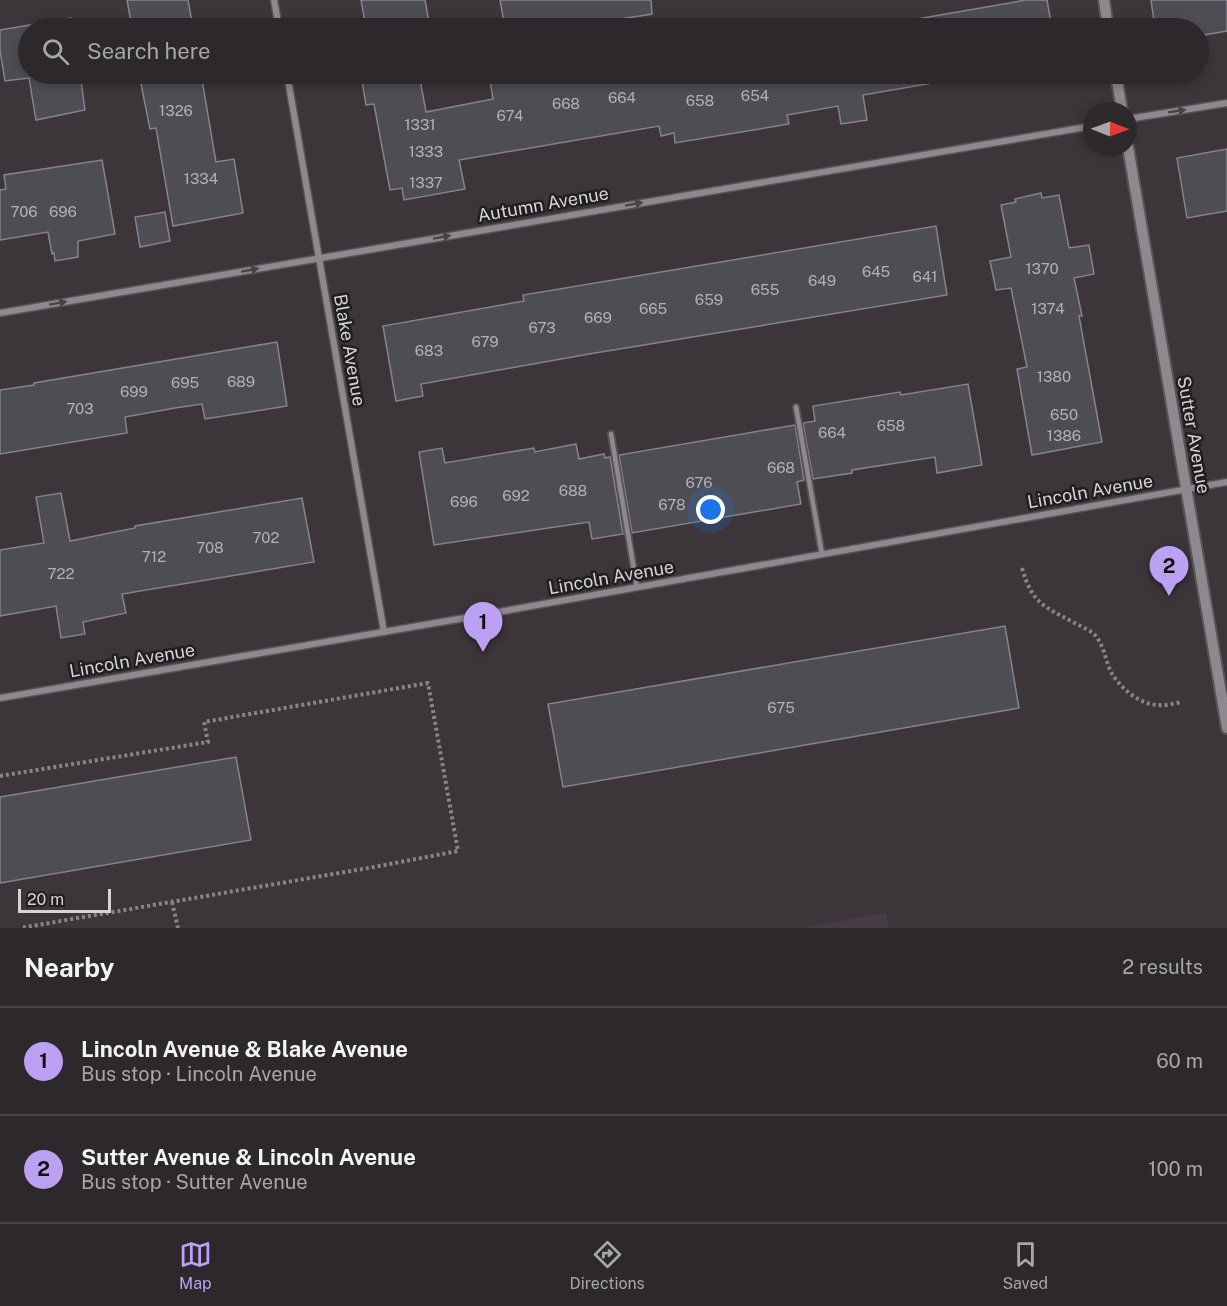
<!DOCTYPE html>
<meta charset="utf-8">
<style>
:root{--surface:#2d282c;--page:#393438;--text:#f1f3f6;--muted:#a7a6a9;--line:#484448;--accent:#bca0f2}
body{margin:0;font-family:"Public Sans",sans-serif;background:var(--page);color:var(--text)}
.compass{position:absolute;left:1083px;top:102px;width:54px;height:54px;border-radius:50%;background:var(--surface);box-shadow:0 3px 9px #0003;rotate:91deg}
.scale{position:absolute;left:18px;bottom:15px;width:93px;box-sizing:border-box;padding-left:6px;border:3px solid #d6d2d6;border-top:0;font-size:16px;line-height:21px;white-space:nowrap;color:#d6d2d6;-webkit-text-stroke:4px #211e21;paint-order:stroke}
.you{position:absolute;left:711px;top:510px;width:21px;height:21px;margin:-15px;border:4px solid #fff;border-radius:50%;background:#1a73e8;box-shadow:0 0 0 9px #1a73e833}
.badge{display:grid;place-items:center;width:39px;height:39px;border-radius:50%;background:var(--accent);color:#111;font-size:20px;font-weight:700}
.pin{position:absolute;translate:-50% -50px;filter:drop-shadow(0 2px 3px #0008)}
.pin::after{content:'';position:absolute;top:32px;width:21px;height:18px;background:inherit;clip-path:polygon(0 0,100% 0,50% 100%)}
.list{margin:0;padding:0;list-style:none}
h2{display:flex;justify-content:space-between;align-items:center;height:78px;margin:0;padding:0 24px;font-size:26px}
h2 small{font-size:20px;font-weight:400;color:var(--muted)}
.list li{display:grid;grid-template-columns:39px 1fr auto;gap:18px;align-items:center;box-sizing:border-box;height:108px;padding:0 24px;border-top:2px solid var(--line)}
.list b{display:block;font-size:22px;white-space:nowrap}
.list p{margin:0;font-size:20px;white-space:nowrap;color:var(--muted)}
.list em{font-size:20px;font-style:normal;color:var(--muted)}
.icon{flex:none;width:33px;height:33px;fill:none;stroke:currentColor;stroke-width:2;stroke-linecap:round;stroke-linejoin:round}
.map{position:relative;flex:none;width:1227px;height:928px;overflow:hidden}
.search{position:absolute;background:var(--surface);box-shadow:0 3px 9px #0003;left:18px;right:18px;top:18px;height:66px;display:flex;align-items:center;gap:15px;box-sizing:border-box;padding:0 21px;border-radius:33px;color:var(--muted);font-size:22px}
.sheet{height:294px;background:var(--surface)}
nav{display:flex;justify-content:space-around;align-items:center;box-sizing:border-box;height:84px;border-top:2px solid var(--line);background:var(--surface);font-size:16px;color:var(--muted)}
nav a{display:grid;justify-items:center;gap:3px}
nav .on{color:var(--accent)}
.map>svg:first-child{display:block}
.built{fill:#483d47}
.building{fill:#4f4d54;stroke:#85838c;stroke-width:1.5}
.lines{fill:none;stroke-linecap:round;stroke-linejoin:round}
.service-casing{stroke:#595358;stroke-width:8}
.minor-casing{stroke:#595358;stroke-width:9}
.tertiary-casing{stroke:#595358;stroke-width:14}
.path{stroke:#898488;stroke-width:4;stroke-dasharray:3 3;stroke-linecap:butt}
.service{stroke:#8f888e;stroke-width:4.5}
.minor{stroke:#8f888e;stroke-width:6}
.tertiary{stroke:#8f888e;stroke-width:10}
.oneway{fill:#484347}
.labels{text-anchor:middle;dominant-baseline:central;stroke-width:5;stroke-linejoin:round;paint-order:stroke}
.number-label{font-size:15px;fill:#b4b1b6}
.street-label{font-size:18px;fill:#d6d2d6;stroke:#211e21}
</style>
<div class="map">
<svg width="1227" height="928" viewBox="0 0 1227 928">
<rect width="100%" height="100%" fill="#3c363b"/>
<!-- built -->
<polygon class="built" points="886,913 889,928 801,928"/>
<!-- building -->
<g class="building">
<polygon points="127,0 188,0 193,28 132,28"/>
<polygon points="361,0 425,0 430,28 366,28"/>
<polygon points="500,0 651,0 652,14 563,28 505,28"/>
<polygon points="1026,0 1047,0 1052,28 865,28"/>
<polygon points="1151,0 1227,0 1227,31 1198,36 1198,28 1155,28"/>
<polygon points="71,18 72,28 28,28 28,74 80,74 85,110 36,120 29,78 5,81 0,51 0,30"/>
<polygon points="139,74 201,74 216,162 234,159 243,213 173,226 156,128 150,129"/>
<polygon points="376,74 419,74 426,112 493,99 490,81 535,74 985,74 863,95 867,120 841,124 838,106 787,115 789,124 675,143 674,133 661,136 659,126 459,160 465,189 404,200 402,188 390,190 374,104 366,105 361,76"/>
<polygon points="1227,149 1227,211 1187,218 1177,158"/>
<polygon points="102,160 115,234 78,241 78,257 55,261 54,253 52,254 48,232 0,240 0,190 6,189 4,175"/>
<polygon points="1041,193 1042,198 1059,195 1069,248 1089,245 1094,274 1074,278 1082,316 1079,316 1102,442 1032,455 1017,369 1027,367 1011,288 996,290 990,261 1011,257 1001,205 1016,202 1015,199"/>
<polygon points="165,212 170,241 140,247 135,217"/>
<polygon points="936,226 947,295 589,354 421,384 423,396 396,401 383,326 524,301 523,295"/>
<polygon points="277,342 287,406 205,419 202,404 175,408 125,417 127,433 0,454 0,390 34,385 34,383"/>
<polygon points="968,384 982,465 937,473 935,457 852,470 852,473 813,479 803,423 815,421 813,406 900,392 901,395"/>
<polygon points="795,425 804,480 797,482 801,504 632,533 619,455"/>
<polygon points="576,444 579,459 604,454 605,458 610,457 623,534 592,539 589,522 434,545 419,452 442,448 445,463 534,448 535,452"/>
<polygon points="61,493 70,541 135,528 135,526 302,498 314,562 122,594 126,613 83,622 85,634 61,638 56,606 0,616 0,550 44,543 36,497"/>
<polygon points="1005,626 1019,708 563,787 548,704"/>
<polygon points="236,757 251,840 0,883 0,797"/>
</g>
<g class="lines">
<!-- service casing -->
<g class="service-casing">
<g id="service">
<polyline points="796,407 822,554"/>
<polyline points="611,434 637,587"/>
</g>
</g>
<!-- minor casing -->
<g class="minor-casing">
<g id="minor">
<polyline points="274,0 279,28"/>
<polyline points="287,74 384,632"/>
<polyline points="1128,119 1227,103"/>
<polyline points="0,313 1092,126"/>
<polyline points="0,698 476,616 1227,482"/>
</g>
</g>
<!-- tertiary casing -->
<g class="tertiary-casing">
<g id="tertiary">
<polyline points="1104,0 1108,28"/>
<polyline points="1116,74 1122,111"/>
<polyline points="1128,147 1227,728"/>
</g>
</g>
<!-- path -->
<g class="path">
<path d="M1022,568C1032,603 1043,606 1073,622C1080,626 1088,629 1094,634C1104,644 1105,660 1111,672C1120,688 1140,705 1159,705C1166,706 1175,703 1182,702"/>
<polyline points="0,776 208,742 204,722 428,683 458,851 374,867 20,928"/>
<polyline points="172,902 178,928"/>
</g>
<!-- service -->
<use href="#service" class="service"/>
<!-- minor -->
<use href="#minor" class="minor"/>
<!-- tertiary -->
<use href="#tertiary" class="tertiary"/>
</g>
<!-- one-way arrows -->
<defs><path id="oneway-solid" d="M-6-.8H1V-3.2L6.5 0L1 3.2V.8H-6Z" transform="scale(1.5)"/></defs>
<g class="oneway">
<use href="#oneway-solid" transform="translate(1177 111) rotate(-9)"/>
<use href="#oneway-solid" transform="translate(634 204) rotate(-10)"/>
<use href="#oneway-solid" transform="translate(442 237) rotate(-10)"/>
<use href="#oneway-solid" transform="translate(250 270) rotate(-10)"/>
<use href="#oneway-solid" transform="translate(58 303) rotate(-10)"/>
</g>
<g class="labels">
<!-- number labels -->
<g class="number-label">
<text x="755" y="95">654</text>
<text x="622" y="97">664</text>
<text x="700" y="100">658</text>
<text x="566" y="103">668</text>
<text x="176" y="110">1326</text>
<text x="510" y="115">674</text>
<text x="420" y="124">1331</text>
<text x="426" y="151">1333</text>
<text x="201" y="178">1334</text>
<text x="426" y="182">1337</text>
<text x="24" y="211">706</text>
<text x="63" y="211">696</text>
<text x="1042" y="268">1370</text>
<text x="876" y="271">645</text>
<text x="925" y="276">641</text>
<text x="822" y="280">649</text>
<text x="765" y="289">655</text>
<text x="709" y="299">659</text>
<text x="653" y="308">665</text>
<text x="1048" y="308">1374</text>
<text x="598" y="317">669</text>
<text x="542" y="327">673</text>
<text x="485" y="341">679</text>
<text x="429" y="350">683</text>
<text x="1054" y="376">1380</text>
<text x="241" y="381">689</text>
<text x="185" y="382">695</text>
<text x="134" y="391">699</text>
<text x="80" y="408">703</text>
<text x="1064" y="414">650</text>
<text x="891" y="425">658</text>
<text x="832" y="432">664</text>
<text x="1064" y="435">1386</text>
<text x="781" y="467">668</text>
<text x="699" y="482">676</text>
<text x="573" y="490">688</text>
<text x="516" y="495">692</text>
<text x="464" y="501">696</text>
<text x="672" y="504">678</text>
<text x="266" y="537">702</text>
<text x="210" y="547">708</text>
<text x="154" y="556">712</text>
<text x="61" y="573">722</text>
<text x="781" y="707">675</text>
</g>
<!-- street labels -->
<g class="street-label">
<text transform="translate(543 204) rotate(-10)">Autumn Avenue</text>
<text transform="translate(350 350) rotate(80)">Blake Avenue</text>
<text transform="translate(1194 435) rotate(80)">Sutter Avenue</text>
<text transform="translate(1090 491) rotate(-10)">Lincoln Avenue</text>
<text transform="translate(611 577) rotate(-10)">Lincoln Avenue</text>
<text transform="translate(132 660) rotate(-10)">Lincoln Avenue</text>
</g>
</g>
</svg>
<svg class="compass" viewBox="-18 -18 36 36"><path d="M0-13l5 13h-10z" fill="#e53935"/><path d="M0 13l5-13h-10z" fill="#a7a6a9"/></svg>
<div class="scale">20 m</div>
<div class="you"></div>
<div class="pin badge" style="left:483px;top:652px">1</div>
<div class="pin badge" style="left:1169px;top:596px">2</div>
<div class="search"><svg class="icon" aria-label="search" viewBox="0 0 24 24"><circle cx="10" cy="10" r="6"/><path d="M15 15l6 6"/></svg>Search here</div>
</div>
<section class="sheet">
<h2>Nearby<small>2 results</small></h2>
<ul class="list">
<li><span class="badge">1</span><div><b>Lincoln Avenue &amp; Blake Avenue</b><p>Bus stop · Lincoln Avenue</p></div><em>60 m</em></li>
<li><span class="badge">2</span><div><b>Sutter Avenue &amp; Lincoln Avenue</b><p>Bus stop · Sutter Avenue</p></div><em>100 m</em></li>
</ul>
</section>
<nav>
<a class="on"><svg class="icon" aria-label="map" viewBox="0 0 24 24"><path d="M3 6l6-2 6 2 6-2v14l-6 2-6-2-6 2zM9 4v14M15 6v14"/></svg>Map</a>
<a><svg class="icon" aria-label="directions" viewBox="0 0 24 24"><path d="M12 3l9 9-9 9-9-9zM9 14v-3h6M13 9l2 2-2 2"/></svg>Directions</a>
<a><svg class="icon" aria-label="saved" viewBox="0 0 24 24"><path d="M7 4h10v16l-5-4-5 4z"/></svg>Saved</a>
</nav>
